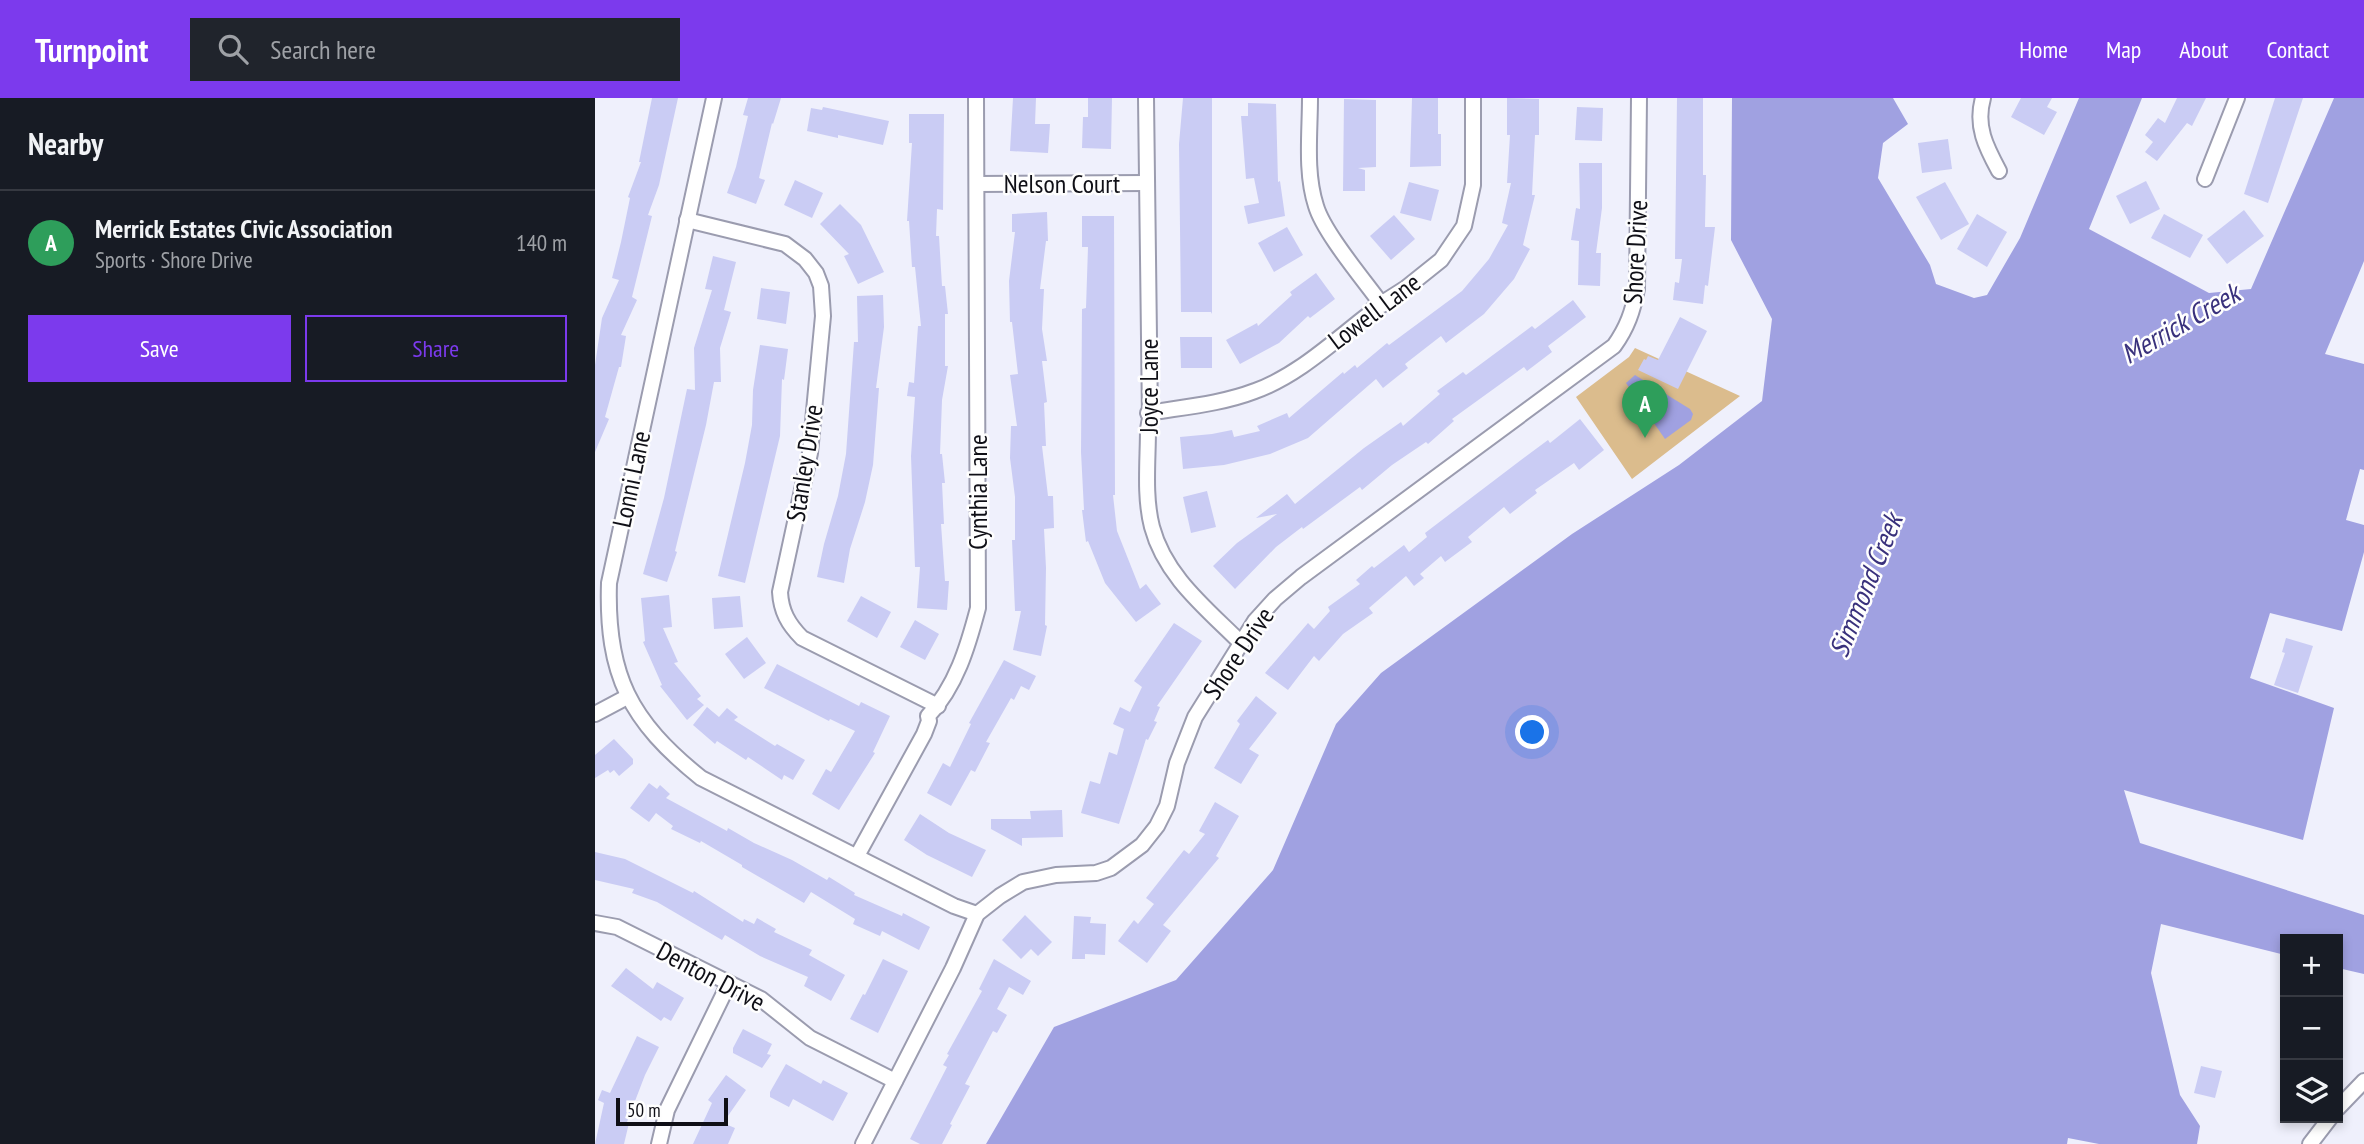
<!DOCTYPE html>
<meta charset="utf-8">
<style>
:root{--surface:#171b24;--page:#20242c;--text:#f1f3f6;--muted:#9ea1a6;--line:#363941;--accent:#7c3aed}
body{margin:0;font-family:"PT Sans Narrow",sans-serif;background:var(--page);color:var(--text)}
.controls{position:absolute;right:21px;bottom:21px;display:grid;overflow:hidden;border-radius:0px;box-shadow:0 4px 10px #0003}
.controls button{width:63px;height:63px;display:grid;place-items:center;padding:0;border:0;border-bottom:2px solid var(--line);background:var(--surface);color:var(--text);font:35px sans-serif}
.scale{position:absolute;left:21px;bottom:18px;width:112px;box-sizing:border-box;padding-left:7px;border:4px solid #0f0f16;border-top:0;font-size:19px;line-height:24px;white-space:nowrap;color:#0f0f16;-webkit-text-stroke:5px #fefefe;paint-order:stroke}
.you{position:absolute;left:938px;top:635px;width:24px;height:24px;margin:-18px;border:5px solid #fff;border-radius:50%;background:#1a73e8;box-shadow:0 0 0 10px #1a73e833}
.badge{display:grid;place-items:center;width:46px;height:46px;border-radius:50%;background:var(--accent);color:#fff;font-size:23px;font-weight:700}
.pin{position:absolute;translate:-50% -58px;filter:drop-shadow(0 2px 4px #0008)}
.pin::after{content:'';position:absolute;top:37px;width:24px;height:21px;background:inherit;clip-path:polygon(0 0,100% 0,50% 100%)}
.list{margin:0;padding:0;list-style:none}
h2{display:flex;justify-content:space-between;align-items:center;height:91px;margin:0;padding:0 28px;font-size:30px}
h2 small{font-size:23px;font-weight:400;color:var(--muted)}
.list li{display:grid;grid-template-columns:46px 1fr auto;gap:21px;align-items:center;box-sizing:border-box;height:105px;padding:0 28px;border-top:2px solid var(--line)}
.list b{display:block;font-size:26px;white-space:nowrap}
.list p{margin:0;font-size:23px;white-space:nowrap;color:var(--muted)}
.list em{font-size:23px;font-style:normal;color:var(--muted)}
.actions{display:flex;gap:14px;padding:21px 28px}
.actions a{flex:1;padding:16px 0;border:2px solid var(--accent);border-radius:0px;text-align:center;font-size:24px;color:var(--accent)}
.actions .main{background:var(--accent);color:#fff}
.icon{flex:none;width:38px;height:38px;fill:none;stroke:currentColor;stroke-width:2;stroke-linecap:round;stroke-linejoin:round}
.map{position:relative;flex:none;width:1769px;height:1046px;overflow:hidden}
header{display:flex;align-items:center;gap:42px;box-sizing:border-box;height:98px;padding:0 35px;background:var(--accent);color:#fff}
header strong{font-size:33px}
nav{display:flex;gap:38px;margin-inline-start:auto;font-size:24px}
.search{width:490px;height:63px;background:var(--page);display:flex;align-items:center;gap:18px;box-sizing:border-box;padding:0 24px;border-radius:0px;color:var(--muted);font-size:26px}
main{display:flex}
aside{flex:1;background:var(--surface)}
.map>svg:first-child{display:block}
.green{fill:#dbbc8d}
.water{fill:#a0a1e1}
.building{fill:#caccf4}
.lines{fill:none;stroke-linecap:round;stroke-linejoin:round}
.street-casing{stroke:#9b9caf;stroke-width:18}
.street{stroke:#fff;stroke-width:14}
.labels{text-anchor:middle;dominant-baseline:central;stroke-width:5;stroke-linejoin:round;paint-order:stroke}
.street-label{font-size:26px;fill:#0f0f16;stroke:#fefefe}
.water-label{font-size:28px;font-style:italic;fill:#39317c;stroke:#fefefe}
</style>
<header>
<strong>Turnpoint</strong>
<div class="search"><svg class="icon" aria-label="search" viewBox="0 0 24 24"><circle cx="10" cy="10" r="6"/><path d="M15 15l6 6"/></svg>Search here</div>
<nav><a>Home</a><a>Map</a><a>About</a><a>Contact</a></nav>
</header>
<main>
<aside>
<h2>Nearby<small></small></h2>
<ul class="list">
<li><span class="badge" style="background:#2e9e5b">A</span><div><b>Merrick Estates Civic Association</b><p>Sports · Shore Drive</p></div><em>140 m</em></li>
</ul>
<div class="actions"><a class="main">Save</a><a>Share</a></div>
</aside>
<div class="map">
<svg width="1769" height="1046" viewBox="0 0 1769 1046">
<rect width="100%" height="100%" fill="#eff0fc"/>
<!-- green -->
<polygon class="green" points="1040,250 1145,298 1037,381 981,299 1034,259"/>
<!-- water -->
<g class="water">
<polygon points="1137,0 1298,0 1313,26 1288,45 1283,80 1335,167 1341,186 1379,200 1392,197 1425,140 1484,0 1547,0 1494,131 1614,195 1656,191 1739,0 1769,0 1769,163 1730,256 1769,266 1769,372 1765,371 1751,422 1769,427 1769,454 1747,533 1675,515 1655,580 1739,610 1708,742 1529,692 1545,745 1769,817 1769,876 1743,870 1743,841 1690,841 1690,857 1566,826 1556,875 1585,997 1605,1028 1602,1046 1504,1046 1473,1040 1472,1046 391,1046 459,929 581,882 678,772 741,626 786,575 977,436 1084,367 1167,303 1177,221 1136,142"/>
<polygon points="1040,277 1095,311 1098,316 1096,322 1070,341 1031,285"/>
</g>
<!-- building -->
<g class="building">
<polygon points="57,0 83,0 64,87 53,117 57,118 37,199 42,202 26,237 31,238 26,269 24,269 10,319 14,321 0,354 0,267 7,220 24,182 17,180 26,144 35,100 33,99 46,64 44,64"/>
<polygon points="153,0 186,0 178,26 177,25 164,80 170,82 161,106 132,95 141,69 153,18 148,17"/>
<polygon points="418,0 441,0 440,26 455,26 453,55 415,53"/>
<polygon points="493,0 517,0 516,51 487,50 488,19 493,19"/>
<polygon points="588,0 617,0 617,216 616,214 586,214 584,46"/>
<polygon points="817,0 843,0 843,36 846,36 846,68 815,69"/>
<polygon points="912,0 944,1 944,37 940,37 937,97 940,97 928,147 935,151 919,181 889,216 851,245 846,238 810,266 813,270 788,290 781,281 713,340 675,356 629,367 588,371 585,339 617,336 637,332 639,339 665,333 662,328 692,315 694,320 748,274 749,276 760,267 762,270 792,245 794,247 867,193 894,161 913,127 907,125 916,85 912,85 915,37 912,37"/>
<polygon points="1082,0 1108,0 1108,77 1111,77 1110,129 1120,129 1113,188 1110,187 1108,206 1078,202 1080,184 1084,185 1087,161 1080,161"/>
<polygon points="1426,0 1457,0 1452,9 1462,14 1449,37 1416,19"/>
<polygon points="1582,0 1611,0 1597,28 1592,25 1562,63 1550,54 1558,44 1550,37 1563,20 1570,25"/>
<polygon points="1680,0 1708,0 1673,105 1649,96"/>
<polygon points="749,1 781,2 781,69 763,70 770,72 770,93 748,93"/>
<polygon points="653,5 681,6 683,84 685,83 690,118 653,126 649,108 664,105 659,80 651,81 646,18 653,18"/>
<polygon points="228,9 294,23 288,47 243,37 243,40 212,33 216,10 227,12"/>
<polygon points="982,9 1008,10 1007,43 980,42"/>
<polygon points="314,16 349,16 348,112 342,111 341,138 344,138 347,188 350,188 353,216 350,216 350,268 353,268 347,302 345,356 347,356 350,385 347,385 349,426 346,426 350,483 354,483 352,512 322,510 325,469 320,469 316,358 320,299 312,298 314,284 319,285 323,228 326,228 320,169 317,169 314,123 312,123 317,45 314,45"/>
<polygon points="1353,41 1357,71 1327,75 1323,45"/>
<polygon points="984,65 1007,65 1007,110 1001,155 1006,155 1005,188 983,187 984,143 976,142 981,110 985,111"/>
<polygon points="200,82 228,95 217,120 189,107"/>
<polygon points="1551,83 1565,111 1535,126 1521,98"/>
<polygon points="814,84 844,92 836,123 805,115"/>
<polygon points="1350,84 1374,126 1346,142 1321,99"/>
<polygon points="245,106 266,127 289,174 263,186 249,158 254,156 225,126"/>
<polygon points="1649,112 1669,138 1632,166 1612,141"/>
<polygon points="452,114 453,143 451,143 445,191 449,191 447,231 452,263 447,263 452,304 449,305 451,348 447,348 453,398 458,398 459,430 449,431 451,470 450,527 452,528 446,558 418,552 426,513 420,513 417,442 420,442 420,399 415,360 416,328 422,328 415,277 423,276 417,224 415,224 414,183 420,134 417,134 417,116"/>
<polygon points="1382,116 1412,134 1392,169 1362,151"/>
<polygon points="1569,116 1608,137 1595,160 1556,140"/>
<polygon points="799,117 820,141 796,162 775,138"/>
<polygon points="487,118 519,118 520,397 518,397 522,433 545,491 551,486 566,506 541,524 510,485 493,443 491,444 487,412 489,412 486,354 487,211 491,210 493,149 487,149"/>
<polygon points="692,129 708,157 679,174 663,145"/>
<polygon points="118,158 141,164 129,212 136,214 125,250 126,284 119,284 111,327 80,453 82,454 72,484 48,476 69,400 92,291 100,292 99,250 117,192 110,191"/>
<polygon points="721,175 740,201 715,220 713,218 684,245 645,266 631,242 662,225 663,228 697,197 695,194"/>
<polygon points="166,190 195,194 191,226 162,221"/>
<polygon points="288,197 289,229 281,290 284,290 278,367 270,404 255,451 249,485 222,479 229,446 243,398 251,356 259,244 263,244 262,198"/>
<polygon points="978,202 991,219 953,248 957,254 932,273 929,269 857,321 859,323 833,346 831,344 797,367 767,392 765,389 708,431 707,429 681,449 640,491 618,468 642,445 682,416 661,420 692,396 700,406 769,350 806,324 808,328 845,296 842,293 868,274 871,277 937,228 940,231"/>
<polygon points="1085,219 1112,233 1083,291 1043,272 1049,261 1051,262 1053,258 1063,262"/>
<polygon points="585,239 617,239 617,270 586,270"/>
<polygon points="165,247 193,251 189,282 187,281 185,338 150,485 123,478 150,365 157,327 158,292"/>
<polygon points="985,321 1009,352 984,372 979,365 940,392 942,395 915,416 909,409 873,439 877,444 850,464 846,458 825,476 829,480 819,488 811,478 774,510 778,515 748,536 724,563 719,558 693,592 670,575 713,525 719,531 735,513 733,509 765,486 761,482 777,468 779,470 809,447 814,454 832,439 830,435 926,362 953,342 955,345"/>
<polygon points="612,393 621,429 596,435 588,399"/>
<polygon points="74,497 77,529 68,530 83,564 79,565 106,598 102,601 109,607 92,622 65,588 67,587 48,544 50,543 46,500"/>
<polygon points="145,498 148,529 119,531 117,500"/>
<polygon points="266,498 296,514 282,540 252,523"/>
<polygon points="320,522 344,536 330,562 305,549"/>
<polygon points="579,525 607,543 562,608 565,609 559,623 562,624 553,642 551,641 524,726 486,715 495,683 505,686 514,654 522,657 529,631 518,626 525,609 535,614 547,589 539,583"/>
<polygon points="152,539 171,565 149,581 130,556"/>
<polygon points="1691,540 1718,548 1703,595 1679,587 1690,555 1687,554"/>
<polygon points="409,562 441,578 434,592 426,588 419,602 416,600 391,644 395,645 380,674 376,672 356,708 332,695 348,665 355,669 376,626 374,625"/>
<polygon points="182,566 264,608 266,604 295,618 278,654 280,655 244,712 217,696 231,671 236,674 260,633 235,621 234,623 169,590"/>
<polygon points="661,598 682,615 654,651 664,657 646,686 619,670 645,626 642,623"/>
<polygon points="112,609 124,619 132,610 143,619 139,622 180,648 182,646 210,662 198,682 189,677 187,682 153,659 151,662 122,643 120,646 98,627"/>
<polygon points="19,641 38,661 38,666 24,678 19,672 15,675 13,672 0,680 0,657"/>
<polygon points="54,685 62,691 65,687 75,696 71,700 132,733 133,730 159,745 197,762 232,782 234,779 260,795 259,797 307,818 308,815 335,829 324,852 287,833 285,838 258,826 260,821 216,794 209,805 147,769 147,767 106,743 105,745 76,731 78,728 61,715 54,724 35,710"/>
<polygon points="620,704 644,718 621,758 624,760 568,827 576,833 552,865 523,843 539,822 543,826 559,806 551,800 589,752 594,756 610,736 604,733"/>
<polygon points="467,712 468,739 427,740 427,748 396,731 396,721 436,721 435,713"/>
<polygon points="325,716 354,735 391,752 377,779 332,757 309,742"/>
<polygon points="0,754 30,761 98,795 99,793 148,824 149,821 159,826 162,820 181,831 179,834 217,852 214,857 250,877 236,903 209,888 213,879 165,858 130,837 127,842 62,804 37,795 39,791 0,782"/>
<polygon points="430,817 457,844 443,858 436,851 426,861 407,842"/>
<polygon points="479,818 496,819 495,825 511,826 510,857 490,856 490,861 477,861"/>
<polygon points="288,861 313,873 283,935 255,921 268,896 270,897"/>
<polygon points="399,861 436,883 428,897 414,889 402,911 412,917 402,935 398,933 370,986 375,988 355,1026 357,1027 347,1046 325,1046 315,1041 352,969 348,967 354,957 352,956 387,893 384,891"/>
<polygon points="31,870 58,891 62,884 89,900 76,923 69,919 66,923 16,888"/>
<polygon points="148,931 177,946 172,956 176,957 167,970 138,955 138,950"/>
<polygon points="42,938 64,949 50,977 32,1024 34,1025 29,1046 0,1046 9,1005 3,1002 7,992 15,995"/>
<polygon points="191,966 226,986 228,982 253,995 238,1023 198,1001 194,1009 175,999 175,994"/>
<polygon points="1606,968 1627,973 1620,1000 1599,995"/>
<polygon points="131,977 151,992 128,1025 140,1030 133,1046 98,1046 117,1005 113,1002"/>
</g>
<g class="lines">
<!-- street casing -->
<g class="street-casing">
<g id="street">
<path d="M119,0L14,485C11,577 35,623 106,680L359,808L382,816"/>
<path d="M551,0L555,320L553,331C553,363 549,398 557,429C570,478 611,510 645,544"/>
<path d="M715,0C715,35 710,74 721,108C729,135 769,182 787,207"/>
<path d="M1388,0C1380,28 1391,49 1404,73"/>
<polyline points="1610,81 1642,0"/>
<polyline points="382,86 552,85"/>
<path d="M92,122L190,146L210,161L221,175L226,188L228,218L215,355L185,494C186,513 193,526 207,540L343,608"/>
<path d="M553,315C589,309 626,306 660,293C702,278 738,244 773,217L778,211L811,190L846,162L869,128L878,87V0"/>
<polyline points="0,616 32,599"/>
<path d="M262,758L329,636L334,623L333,618C361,589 373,548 383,510L381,0"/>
<polyline points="0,825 22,829 166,901 215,940 300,983"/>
<polyline points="1743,1010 1769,983"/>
<polyline points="64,1046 72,1012 134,885"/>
<path d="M268,1046L358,870L382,816L405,798L428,784L461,777L501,775L516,770L547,747L562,728L572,708L582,665L600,619L660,523L680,501L706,479L1019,248C1032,230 1038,213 1042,191L1044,0"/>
<polyline points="1715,1046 1735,1020"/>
</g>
</g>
<!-- street -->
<use href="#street" class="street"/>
</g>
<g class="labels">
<!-- street labels -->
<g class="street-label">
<text x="467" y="85">Nelson Court</text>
<text transform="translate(1040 154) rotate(-87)">Shore Drive</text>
<text transform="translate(779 213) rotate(-37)">Lowell Lane</text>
<text transform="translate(553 288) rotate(-90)">Joyce Lane</text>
<text transform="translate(209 365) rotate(-81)">Stanley Drive</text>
<text transform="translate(36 381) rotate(-78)">Lonni Lane</text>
<text transform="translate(382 394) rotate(-90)">Cynthia Lane</text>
<text transform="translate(643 555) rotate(-56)">Shore Drive</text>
<text transform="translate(116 878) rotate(28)">Denton Drive</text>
</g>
<!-- water labels -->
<g class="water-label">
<text transform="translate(1585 225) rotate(-30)">Merrick Creek</text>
<text transform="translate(1270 487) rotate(-68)">Simmond Creek</text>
</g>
</g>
</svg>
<div class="controls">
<button>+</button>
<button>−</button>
<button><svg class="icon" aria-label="layers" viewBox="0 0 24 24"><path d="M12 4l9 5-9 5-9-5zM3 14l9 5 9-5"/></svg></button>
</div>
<div class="scale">50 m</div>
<div class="you"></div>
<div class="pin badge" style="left:1050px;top:340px;background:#2e9e5b">A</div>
</div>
</main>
